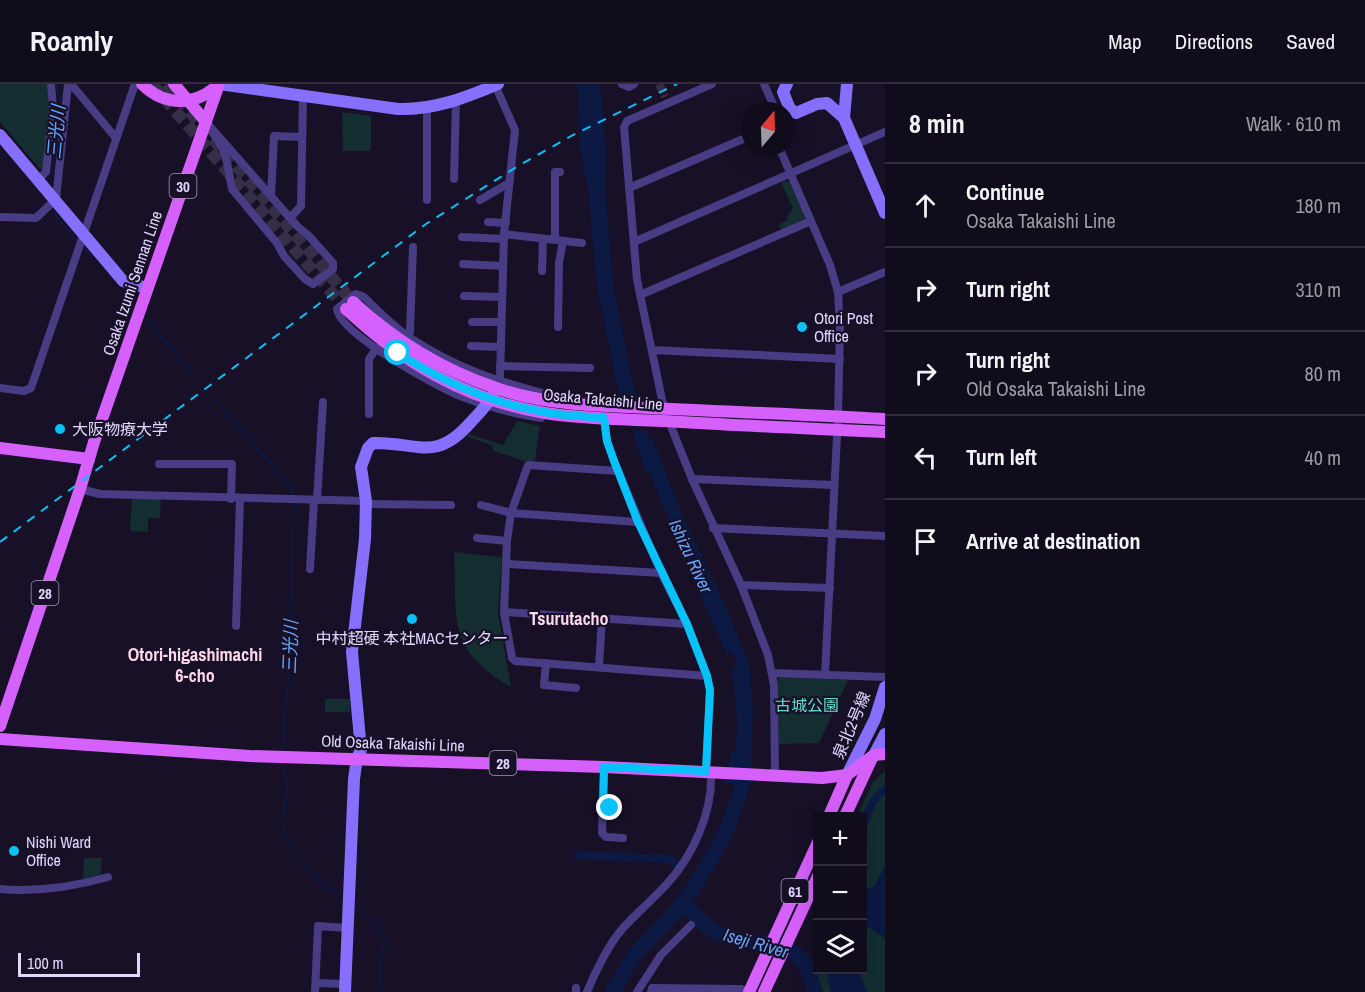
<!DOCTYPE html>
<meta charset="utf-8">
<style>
:root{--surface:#110c1c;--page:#1e1a29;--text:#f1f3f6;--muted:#9c9ba3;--line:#302c3b}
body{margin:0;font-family:"Archivo Narrow","Noto Sans JP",sans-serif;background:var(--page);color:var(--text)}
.controls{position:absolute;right:18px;bottom:18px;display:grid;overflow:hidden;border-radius:0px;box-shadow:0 6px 24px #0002}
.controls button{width:54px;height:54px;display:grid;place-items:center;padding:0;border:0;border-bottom:2px solid var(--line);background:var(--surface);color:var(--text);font:30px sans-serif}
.compass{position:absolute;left:741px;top:18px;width:54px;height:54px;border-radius:50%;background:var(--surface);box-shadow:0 6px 24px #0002;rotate:19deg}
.scale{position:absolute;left:18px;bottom:15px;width:122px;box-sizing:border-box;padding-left:6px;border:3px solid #e0d6fe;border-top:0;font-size:16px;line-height:21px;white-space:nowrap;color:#e0d6fe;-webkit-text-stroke:4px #171026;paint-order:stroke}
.stop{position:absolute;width:18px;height:18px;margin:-14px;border:4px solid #07c2f9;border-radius:50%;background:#fff}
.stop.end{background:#07c2f9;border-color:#fff;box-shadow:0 2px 6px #0008}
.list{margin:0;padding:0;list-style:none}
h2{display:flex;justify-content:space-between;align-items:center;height:78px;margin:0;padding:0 24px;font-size:26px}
h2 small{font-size:20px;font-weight:400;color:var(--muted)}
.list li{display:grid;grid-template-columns:39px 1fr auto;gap:18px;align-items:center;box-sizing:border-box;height:84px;padding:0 24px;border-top:2px solid var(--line)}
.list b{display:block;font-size:22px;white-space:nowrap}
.list p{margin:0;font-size:20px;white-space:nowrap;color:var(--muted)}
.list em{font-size:20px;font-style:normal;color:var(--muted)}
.icon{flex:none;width:33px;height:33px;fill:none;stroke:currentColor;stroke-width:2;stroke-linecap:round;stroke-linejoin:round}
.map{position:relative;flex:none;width:885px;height:908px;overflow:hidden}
header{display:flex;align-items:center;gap:36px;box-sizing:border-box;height:84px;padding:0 30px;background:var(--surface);border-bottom:2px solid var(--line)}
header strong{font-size:28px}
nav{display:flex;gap:33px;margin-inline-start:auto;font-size:21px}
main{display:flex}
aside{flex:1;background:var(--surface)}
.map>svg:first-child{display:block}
.green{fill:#132d30}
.water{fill:#0b1943}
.pier{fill:#171026}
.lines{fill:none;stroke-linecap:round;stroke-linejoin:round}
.stream{stroke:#0b1943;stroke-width:2}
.canal{stroke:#0b1943;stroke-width:8}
.river{stroke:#0b1943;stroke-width:15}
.street-tunnel{stroke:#352e46;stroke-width:8;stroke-dasharray:8 4;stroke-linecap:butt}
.primary-tunnel{stroke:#352e46;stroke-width:12;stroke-dasharray:12 6;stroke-linecap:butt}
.street{stroke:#483c84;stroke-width:8}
.secondary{stroke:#856ffc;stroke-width:12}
.primary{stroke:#d560fb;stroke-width:12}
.rail{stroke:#07c2f9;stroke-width:2;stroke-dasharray:9 8;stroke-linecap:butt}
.route{stroke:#07c2f9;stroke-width:8}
.poi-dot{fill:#07c2f9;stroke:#171026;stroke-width:2}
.labels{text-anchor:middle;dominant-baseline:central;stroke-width:4.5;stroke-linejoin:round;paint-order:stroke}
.shield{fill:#171026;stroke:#a49bbd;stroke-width:1.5}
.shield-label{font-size:15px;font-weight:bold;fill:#e0d6fe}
.street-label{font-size:16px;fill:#e0d6fe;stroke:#171026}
.poi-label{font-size:16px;fill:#e0d6fe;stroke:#171026;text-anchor:start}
.park-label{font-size:16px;fill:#63ddcf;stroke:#171026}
.water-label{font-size:18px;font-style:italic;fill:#66a3fc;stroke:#171026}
.neighbourhood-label{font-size:18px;font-weight:bold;fill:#fed8eb;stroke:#171026}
</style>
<header>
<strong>Roamly</strong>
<nav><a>Map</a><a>Directions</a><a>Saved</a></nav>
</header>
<main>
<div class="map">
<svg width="885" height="908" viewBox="0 0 885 908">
<rect width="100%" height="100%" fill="#171026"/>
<!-- green -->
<g class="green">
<polygon points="0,0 48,0 51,12 45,84 41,86 0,38"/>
<polygon points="342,28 371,32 371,67 343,67"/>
<polygon points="786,97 790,98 805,133 804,137 781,146 779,140 788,136 787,133 793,124 781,99"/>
<polygon points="517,337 540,342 535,377 524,377 494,367 491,361 466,352 469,350 503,361"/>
<polygon points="132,413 161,415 160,434 148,434 148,448 130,447"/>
<path d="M454,468L502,473L498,529L511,603C446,566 457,534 454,468Z"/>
<polygon points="781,593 848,596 819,659 779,660 778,595"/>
<rect x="325" y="615" width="25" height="13"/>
<polygon points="885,687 885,908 823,908 815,883 817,867 818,886 862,886 862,732 857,732 873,698"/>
<polygon points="84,774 102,774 101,790 83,796"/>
</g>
<!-- water -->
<g class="water">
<polygon points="578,0 600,0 606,68 605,106 614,205 633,300 650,355 653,357 683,432 722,514 749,580 753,625 751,699 724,699 732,668 744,668 746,666 746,647 744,643 737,645 737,630 744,628 743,622 736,619 732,587 736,582 736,574 728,567 728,573 691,491 694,488 678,458 650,390 647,390 642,378 616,298 597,203 588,107 580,65"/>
<polygon points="885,700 885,709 875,722 863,753 861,732 873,711"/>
<polygon points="885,782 885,855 863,839 862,806 874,803"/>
<polygon points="826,886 858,886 867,908 831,908"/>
</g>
<!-- pier -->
<polygon class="pier" points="616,312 641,313 652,347 627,346"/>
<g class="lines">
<!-- stream -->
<g class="stream">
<polyline points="52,96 60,15 56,0"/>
<polyline points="54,130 79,159"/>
<polyline points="83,163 93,174"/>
<polyline points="148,237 193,290"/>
<polyline points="215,316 290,402 294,413"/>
<polyline points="282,667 288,599 294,419"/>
<polyline points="281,676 288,702 282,738 284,750 317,796 341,812"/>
<polyline points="355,823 369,834 385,858 379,880 382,908"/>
</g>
<!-- canal -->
<polyline class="canal" points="578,771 671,775 676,781"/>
<!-- river -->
<g class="river">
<path d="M683,820C695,831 708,846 724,852C747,860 787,856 803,877C809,886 812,898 815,908"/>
<polyline points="612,908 635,871 683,820 713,772 729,740 741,706 745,638 741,603"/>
</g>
<!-- street-tunnel -->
<polyline class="street-tunnel" points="659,0 665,13"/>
<!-- primary-tunnel -->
<g class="primary-tunnel">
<polyline points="152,0 346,225"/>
<polyline points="166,0 353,218"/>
</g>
<!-- street -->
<g class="street">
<polyline points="71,0 116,54"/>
<polyline points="622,0 629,3 634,0"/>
<polyline points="712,0 627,37 624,43 637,196 664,325 692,395 741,501 768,571 774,601 775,691"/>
<polyline points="764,0 776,27"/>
<polyline points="495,1 515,46 504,150 500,294 497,301"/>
<polygon points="206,38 297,142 309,152 333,179 333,185 313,200 305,195 284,172 277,159 232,105 227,78 222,63"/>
<polyline points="779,63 830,181 838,208 840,244 838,332 825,591"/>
<polyline points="39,95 46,88 53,23 51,0"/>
<polyline points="454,95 456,16"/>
<polyline points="629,104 750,52"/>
<polyline points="271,112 274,52 302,53"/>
<polyline points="427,116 427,24"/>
<polyline points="480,116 509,99"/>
<polyline points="0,133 36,134 56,115 68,0"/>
<polyline points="290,134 301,122 303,11"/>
<polyline points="488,138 506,139"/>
<polyline points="504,150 582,159"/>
<polyline points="462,153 504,155"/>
<polyline points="555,155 555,88 560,88"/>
<polyline points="634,158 885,48"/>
<polyline points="463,180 503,182"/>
<polyline points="542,187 543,155"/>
<polyline points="838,208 885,188"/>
<polyline points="640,211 811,137"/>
<polyline points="464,212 502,213"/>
<polyline points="472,238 501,238"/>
<polyline points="558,243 559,179 563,157"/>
<polyline points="408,252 410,248 413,163"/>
<polyline points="471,262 501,263"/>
<polyline points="652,266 840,275"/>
<polyline points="500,282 590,284"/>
<polyline points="0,304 24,307 31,304 135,0"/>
<polyline points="369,330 369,275 377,264"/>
<path d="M541,334C514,330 486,322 460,312C436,302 340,250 337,225L356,210L364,213C378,227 393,242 409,253C457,285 499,298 553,312"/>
<polyline points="604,334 607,357 614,377 661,489 687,540 707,592 710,606 706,687"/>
<polyline points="159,380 232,380 231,415"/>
<polyline points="618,387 528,381 511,429 507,457 504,528 512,574 515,577 707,592"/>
<polyline points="692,395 833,401"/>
<polyline points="80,405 100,410 366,417"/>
<polyline points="317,416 323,318"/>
<polyline points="366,420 451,421"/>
<polyline points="481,421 511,429 638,438"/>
<polyline points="713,444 885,452"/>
<polyline points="477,454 507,457"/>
<polyline points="506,480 661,489"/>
<polyline points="310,485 314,416"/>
<polyline points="741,501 830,504"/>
<polyline points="504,528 687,540"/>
<polyline points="236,542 240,415"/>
<polyline points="546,579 544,601 576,604"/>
<polyline points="599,582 602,535"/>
<polyline points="773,589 885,593"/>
<polyline points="604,683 602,749 606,753 623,754"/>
<path d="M0,805C36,808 73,803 108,793"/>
<polyline points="316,899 345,900"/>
<polyline points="576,904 576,908"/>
<polyline points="315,908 318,842 347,844"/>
<path d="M587,908C595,888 609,860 623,844C637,829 652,816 666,801C693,772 713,728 711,688"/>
<polyline points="637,908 661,871 691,841"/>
<polyline points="651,908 652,904 741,905 749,908"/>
</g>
<!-- secondary -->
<g class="secondary">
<path d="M219,0L398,25C434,26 465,14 498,0"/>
<polyline points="787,0 783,8 790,25 796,29 817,20 827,19 844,34 885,129"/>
<polyline points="844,34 847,0"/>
<polyline points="0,51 123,197 147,204"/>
<polyline points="874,671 885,650"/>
<polyline points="847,691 875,635 885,603"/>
<path d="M345,908L354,695L357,674L361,666L352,568L365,455L366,417L361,383L368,364L373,359C419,358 435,379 471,338C481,327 490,318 496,304"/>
</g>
<!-- primary -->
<g class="primary">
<path d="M142,0C165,23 195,22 218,1"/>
<polyline points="174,0 206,38"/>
<path d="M353,218C395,257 442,286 496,304C544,321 599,322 649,324C728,328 806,330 885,335"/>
<path d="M346,225C404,279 466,316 545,329C589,336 636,335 681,338C749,342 817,345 885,348"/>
<polyline points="0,364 89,375"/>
<polyline points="0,642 80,405 94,358 219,0"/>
<polyline points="0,655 250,672 604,683 822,694 847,691 874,671 885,670"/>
<polyline points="829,732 847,691"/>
<polyline points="845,732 872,674"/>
<polyline points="749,908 818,758"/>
<polyline points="764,908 818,792"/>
</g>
<!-- rail -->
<polyline class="rail" points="0,458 426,140 518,82 573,51 677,0"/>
</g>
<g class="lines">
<!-- route -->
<path class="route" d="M398,269C443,298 490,319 544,328C564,332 584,332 604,334L607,357L614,377L638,438L687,540L707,592L710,606L706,687L604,683L603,724H610"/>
</g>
<!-- markers -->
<g class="poi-dot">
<circle cx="802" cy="243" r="6"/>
<circle cx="60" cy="345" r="6"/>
<circle cx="412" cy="535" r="6"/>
<circle cx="14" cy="767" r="6"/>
</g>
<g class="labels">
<!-- shield labels -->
<g class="shield">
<rect x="169.5" y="90" width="27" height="24" rx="4.5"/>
<rect x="31.5" y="497" width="27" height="24" rx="4.5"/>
<rect x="489.5" y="667" width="27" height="24" rx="4.5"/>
<rect x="781.5" y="795" width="27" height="24" rx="4.5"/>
</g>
<g class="shield-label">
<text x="183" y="102">30</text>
<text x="45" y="509">28</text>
<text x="503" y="679">28</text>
<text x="795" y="807">61</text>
</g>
<!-- street labels -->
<g class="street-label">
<text transform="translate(132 199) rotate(-71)">Osaka Izumi Sennan Line</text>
<text transform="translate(603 315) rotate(5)">Osaka Takaishi Line</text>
<text transform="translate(851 641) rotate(-67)">泉北2号線</text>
<text transform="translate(393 659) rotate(2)">Old Osaka Takaishi Line</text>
</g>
<!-- poi labels -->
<g class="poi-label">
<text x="814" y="234">Otori Post<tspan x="814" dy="18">Office</tspan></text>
<text x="72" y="345">大阪物療大学</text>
<text x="412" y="554" text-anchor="middle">中村超硬 本社MACセンター</text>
<text x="26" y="758">Nishi Ward<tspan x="26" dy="18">Office</tspan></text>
</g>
<!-- park labels -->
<g class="park-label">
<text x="807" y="621">古城公園</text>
</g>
<!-- water labels -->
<g class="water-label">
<text transform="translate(56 48) rotate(-85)">三光川</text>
<text transform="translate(691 472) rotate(65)">Ishizu River</text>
<text transform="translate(290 563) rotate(-88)">三光川</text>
<text transform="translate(756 859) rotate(16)">Iseji River</text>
</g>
<!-- neighbourhood labels -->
<g class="neighbourhood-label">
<text x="569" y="534">Tsurutacho</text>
<text x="195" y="570">Otori-higashimachi<tspan x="195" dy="21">6-cho</tspan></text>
</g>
</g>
</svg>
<div class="controls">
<button>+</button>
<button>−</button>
<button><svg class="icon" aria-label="layers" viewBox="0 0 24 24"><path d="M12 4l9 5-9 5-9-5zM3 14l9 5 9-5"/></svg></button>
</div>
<svg class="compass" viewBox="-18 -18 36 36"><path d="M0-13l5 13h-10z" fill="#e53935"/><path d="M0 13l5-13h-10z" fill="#9c9ba3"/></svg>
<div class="scale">100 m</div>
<div class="stop" style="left:398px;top:269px"></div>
<div class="stop end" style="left:610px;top:724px"></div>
</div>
<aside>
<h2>8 min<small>Walk · 610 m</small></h2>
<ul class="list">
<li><svg class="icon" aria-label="ahead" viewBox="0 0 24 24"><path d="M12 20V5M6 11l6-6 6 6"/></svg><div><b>Continue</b><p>Osaka Takaishi Line</p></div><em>180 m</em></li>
<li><svg class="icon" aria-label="right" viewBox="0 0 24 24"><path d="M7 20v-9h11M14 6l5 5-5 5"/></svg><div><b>Turn right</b></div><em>310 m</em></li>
<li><svg class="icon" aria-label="right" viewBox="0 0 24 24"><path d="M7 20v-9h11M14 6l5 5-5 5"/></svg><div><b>Turn right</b><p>Old Osaka Takaishi Line</p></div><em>80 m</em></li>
<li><svg class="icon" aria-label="left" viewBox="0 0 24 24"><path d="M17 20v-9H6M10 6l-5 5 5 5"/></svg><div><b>Turn left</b></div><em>40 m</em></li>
<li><svg class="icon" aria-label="arrive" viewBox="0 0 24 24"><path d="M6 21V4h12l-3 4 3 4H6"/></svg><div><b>Arrive at destination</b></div></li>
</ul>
</aside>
</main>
